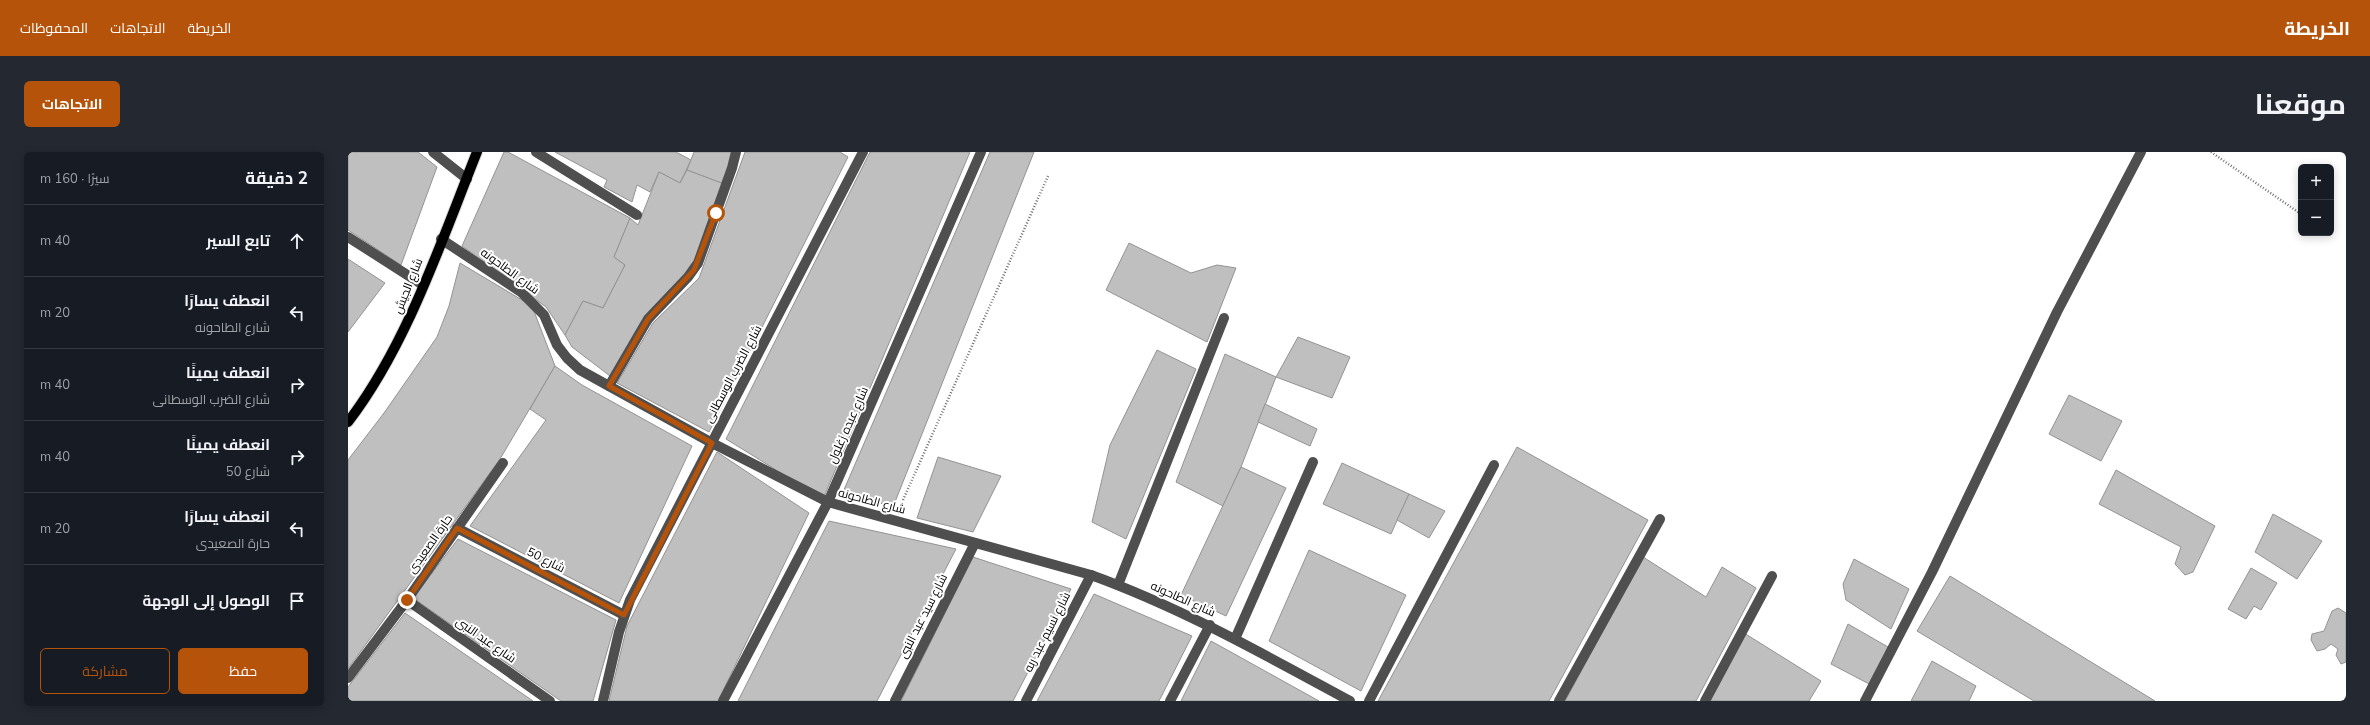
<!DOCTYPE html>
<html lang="ar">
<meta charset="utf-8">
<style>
:root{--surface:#171b24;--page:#242831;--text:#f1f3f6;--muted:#9ea1a6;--line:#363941;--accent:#b45309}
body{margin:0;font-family:"Nunito Sans",Cairo,sans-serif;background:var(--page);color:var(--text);direction:rtl}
.controls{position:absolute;right:12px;top:12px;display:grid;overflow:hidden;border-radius:6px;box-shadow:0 2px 10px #0003}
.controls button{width:36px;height:36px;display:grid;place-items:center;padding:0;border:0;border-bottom:1px solid var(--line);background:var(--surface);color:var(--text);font:20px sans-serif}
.stop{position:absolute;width:12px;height:12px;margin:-9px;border:3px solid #b45309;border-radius:50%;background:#fff}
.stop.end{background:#b45309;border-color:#fff;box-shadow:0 1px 4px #0008}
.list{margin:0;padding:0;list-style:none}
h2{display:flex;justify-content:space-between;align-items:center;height:52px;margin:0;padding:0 16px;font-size:17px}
h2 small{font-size:13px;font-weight:400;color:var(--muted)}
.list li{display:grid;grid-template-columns:26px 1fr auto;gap:12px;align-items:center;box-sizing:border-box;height:72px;padding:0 16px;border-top:1px solid var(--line)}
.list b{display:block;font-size:15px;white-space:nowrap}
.list p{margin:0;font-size:13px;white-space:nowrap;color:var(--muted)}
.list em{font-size:13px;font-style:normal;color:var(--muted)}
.actions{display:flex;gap:8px;padding:12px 16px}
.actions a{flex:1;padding:9px 0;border:1px solid var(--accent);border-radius:6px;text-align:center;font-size:14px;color:var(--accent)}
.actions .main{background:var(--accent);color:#fff}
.icon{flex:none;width:22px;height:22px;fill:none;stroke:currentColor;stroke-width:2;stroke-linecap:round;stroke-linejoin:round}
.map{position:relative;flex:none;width:1998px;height:549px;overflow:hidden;direction:ltr;border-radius:6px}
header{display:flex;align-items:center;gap:24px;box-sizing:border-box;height:56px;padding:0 20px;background:var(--accent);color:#fff}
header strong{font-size:19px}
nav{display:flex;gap:22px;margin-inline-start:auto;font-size:14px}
.intro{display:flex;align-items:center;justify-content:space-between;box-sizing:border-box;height:96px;padding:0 24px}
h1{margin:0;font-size:28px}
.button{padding:10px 18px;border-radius:6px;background:var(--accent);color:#fff;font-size:14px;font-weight:700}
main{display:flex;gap:24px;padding:0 24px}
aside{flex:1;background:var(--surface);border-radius:6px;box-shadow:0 2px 10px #0003}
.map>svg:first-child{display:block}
.building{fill:#bfbfbf;stroke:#939393}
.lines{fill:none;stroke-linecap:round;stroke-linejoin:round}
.major-casing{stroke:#dbdbdb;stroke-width:12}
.path{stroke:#717171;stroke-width:2.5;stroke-dasharray:1 2;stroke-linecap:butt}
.minor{stroke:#4f4f4f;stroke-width:10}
.major{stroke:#000;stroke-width:10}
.route{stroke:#b45309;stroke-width:5}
.labels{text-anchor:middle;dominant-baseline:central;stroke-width:4;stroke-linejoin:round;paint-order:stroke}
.street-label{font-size:12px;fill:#000;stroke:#fff}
</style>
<header>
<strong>الخريطة</strong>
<nav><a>الخريطة</a><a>الاتجاهات</a><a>المحفوظات</a></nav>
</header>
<div class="intro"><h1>موقعنا</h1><a class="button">الاتجاهات</a></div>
<main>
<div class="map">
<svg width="1998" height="549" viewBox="0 0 1998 549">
<rect width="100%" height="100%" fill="#fff"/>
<!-- building -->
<g class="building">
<polygon points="0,0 70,0 89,15 53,113 0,78"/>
<polygon points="156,0 160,0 282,66 266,105 277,113 255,156 235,149 217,183 198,155 114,94"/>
<polygon points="207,0 328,0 343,8 332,31 311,20 302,40 289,33 284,50 256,35 259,28"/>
<polygon points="346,0 386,0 376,32 339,18"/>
<polygon points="397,0 492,0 500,5 361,280 269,231 305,171 351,126"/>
<polygon points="522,0 622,0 475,347 378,287"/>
<polygon points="642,0 686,0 545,355 495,340"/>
<polygon points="339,18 376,32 345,117 262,224 224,195 217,183 235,149 255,156 277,113 266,105 282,66 290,73 311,20 332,31"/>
<polygon points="781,91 843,121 869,113 888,116 859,190 758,138"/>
<polygon points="0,107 37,131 0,180"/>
<polygon points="112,111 184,154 207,214 152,307 0,517 0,308 36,261 89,185 101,154"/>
<polygon points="950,185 1002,205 984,246 928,225"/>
<polygon points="809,198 848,217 778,387 744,370 762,293"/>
<polygon points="877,202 928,225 893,315 875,354 828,330"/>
<polygon points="207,214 234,233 344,294 271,451 122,374 198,268 182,257"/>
<polygon points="1721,243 1774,269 1753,309 1701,282"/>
<polygon points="917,252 969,277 962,294 910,270"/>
<polygon points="1169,295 1300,368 1201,549 1030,549"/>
<polygon points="369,300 461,361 370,549 261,549 279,474"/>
<polygon points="590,305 653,324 625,380 569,366"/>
<polygon points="994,311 1061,342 1043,382 975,352"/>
<polygon points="893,315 938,336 878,464 833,443"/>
<polygon points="1768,318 1867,374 1845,420 1837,423 1827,412 1833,395 1751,352"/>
<polygon points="1061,342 1097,359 1081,386 1049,368"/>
<polygon points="1925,362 1974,389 1949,427 1907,400"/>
<polygon points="481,369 608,397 529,549 390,549"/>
<polygon points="110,387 268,468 245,549 213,549 65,446"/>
<polygon points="961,398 1058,443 1013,539 921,489"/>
<polygon points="625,405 723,437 665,549 553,549"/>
<polygon points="1295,405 1358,445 1374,415 1408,436 1348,549 1217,549"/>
<polygon points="1506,407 1561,437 1543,477 1498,448 1495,432"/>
<polygon points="1903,416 1929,431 1913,458 1906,454 1898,467 1880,457"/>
<polygon points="1602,424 1807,549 1686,549 1569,479"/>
<polygon points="746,442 844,484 811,549 689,549"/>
<polygon points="1990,456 1998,461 1998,510 1993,512 1988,503 1990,497 1983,492 1977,497 1969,499 1963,488 1964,482 1976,479 1984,459"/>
<polygon points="57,461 185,549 0,549 0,535"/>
<polygon points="1500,472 1540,495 1525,534 1483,512"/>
<polygon points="1396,481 1473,529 1461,549 1361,549"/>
<polygon points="863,489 971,549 833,549"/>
<polygon points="1584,509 1628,534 1621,549 1563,549"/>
</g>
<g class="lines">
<!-- major casing -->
<g class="major-casing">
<path id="major" d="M0,270C59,193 93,90 129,0"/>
</g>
<!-- path -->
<g class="path">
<polyline points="1863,0 1953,62"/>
<polyline points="555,348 700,24"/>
</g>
<!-- minor -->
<g class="minor">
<polyline points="85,0 119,27"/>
<polyline points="188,0 289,63"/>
<polyline points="0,85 75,133"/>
<path d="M93,87L173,140L196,163L209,193L219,206L232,218L364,291L480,350L743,423C834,456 917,503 1002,549"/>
<polyline points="261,234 300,167 340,125 350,111 384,16 388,0"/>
<polyline points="109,376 276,463"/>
<polyline points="770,433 876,166"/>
<polyline points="59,448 202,549"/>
<polyline points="887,487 965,310"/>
<polyline points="0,526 59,448 155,311"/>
<polyline points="255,549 271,480 282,448 515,0"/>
<polyline points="375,549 480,350 633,0"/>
<polyline points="547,549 627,391"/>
<polyline points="678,549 743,423"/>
<polyline points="822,549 862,473"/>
<polyline points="1021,549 1146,313"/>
<polyline points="1211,549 1312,367"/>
<polyline points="1357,549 1424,424"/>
<polyline points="1517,549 1584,420 1709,160 1793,0"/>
</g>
<!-- major -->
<use href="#major" class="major"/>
</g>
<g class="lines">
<!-- route -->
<polyline class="route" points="59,448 109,376 276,463 364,291 261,234 300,167 346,118 368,61"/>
</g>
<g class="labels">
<!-- street labels -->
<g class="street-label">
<text transform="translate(162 119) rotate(36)">شارع الطاحونه</text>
<text transform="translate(60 134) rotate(-68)">شارع الجيش</text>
<text transform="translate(385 222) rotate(-62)">شارع الضرب الوسطانى</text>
<text transform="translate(500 273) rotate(-66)">شارع عبده زغلول</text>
<text transform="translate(524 349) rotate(15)">شارع الطاحونه</text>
<text transform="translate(82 392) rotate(-55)">حارة الصعيدى</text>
<text transform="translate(198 408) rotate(27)">شارع 50</text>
<text transform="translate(835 447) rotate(24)">شارع الطاحونه</text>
<text transform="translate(575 464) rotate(-63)">شارع سيد عبد النبى</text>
<text transform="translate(699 480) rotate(-63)">شارع نسيم عبد ربه</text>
<text transform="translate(138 488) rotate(35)">شارع عبد النبى</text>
</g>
</g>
</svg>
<div class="controls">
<button>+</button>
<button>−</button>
</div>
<div class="stop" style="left:368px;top:61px"></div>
<div class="stop end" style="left:59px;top:448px"></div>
</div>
<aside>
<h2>2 دقيقة<small>سيرًا · 160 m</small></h2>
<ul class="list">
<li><svg class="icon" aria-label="ahead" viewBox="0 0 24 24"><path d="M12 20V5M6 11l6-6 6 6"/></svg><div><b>تابع السير</b></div><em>40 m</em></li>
<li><svg class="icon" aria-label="left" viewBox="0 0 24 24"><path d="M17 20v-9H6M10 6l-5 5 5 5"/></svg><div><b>انعطف يسارًا</b><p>شارع الطاحونه</p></div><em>20 m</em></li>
<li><svg class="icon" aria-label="right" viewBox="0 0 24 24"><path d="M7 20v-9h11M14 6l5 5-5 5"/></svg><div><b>انعطف يمينًا</b><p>شارع الضرب الوسطانى</p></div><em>40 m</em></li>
<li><svg class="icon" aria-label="right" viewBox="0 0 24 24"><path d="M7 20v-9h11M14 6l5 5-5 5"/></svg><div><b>انعطف يمينًا</b><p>شارع 50</p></div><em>40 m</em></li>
<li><svg class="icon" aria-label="left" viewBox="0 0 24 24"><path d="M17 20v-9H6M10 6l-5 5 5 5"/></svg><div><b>انعطف يسارًا</b><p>حارة الصعيدى</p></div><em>20 m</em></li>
<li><svg class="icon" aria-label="arrive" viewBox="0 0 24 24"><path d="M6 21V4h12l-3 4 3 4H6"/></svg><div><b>الوصول إلى الوجهة</b></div></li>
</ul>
<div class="actions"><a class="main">حفظ</a><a>مشاركة</a></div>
</aside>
</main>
